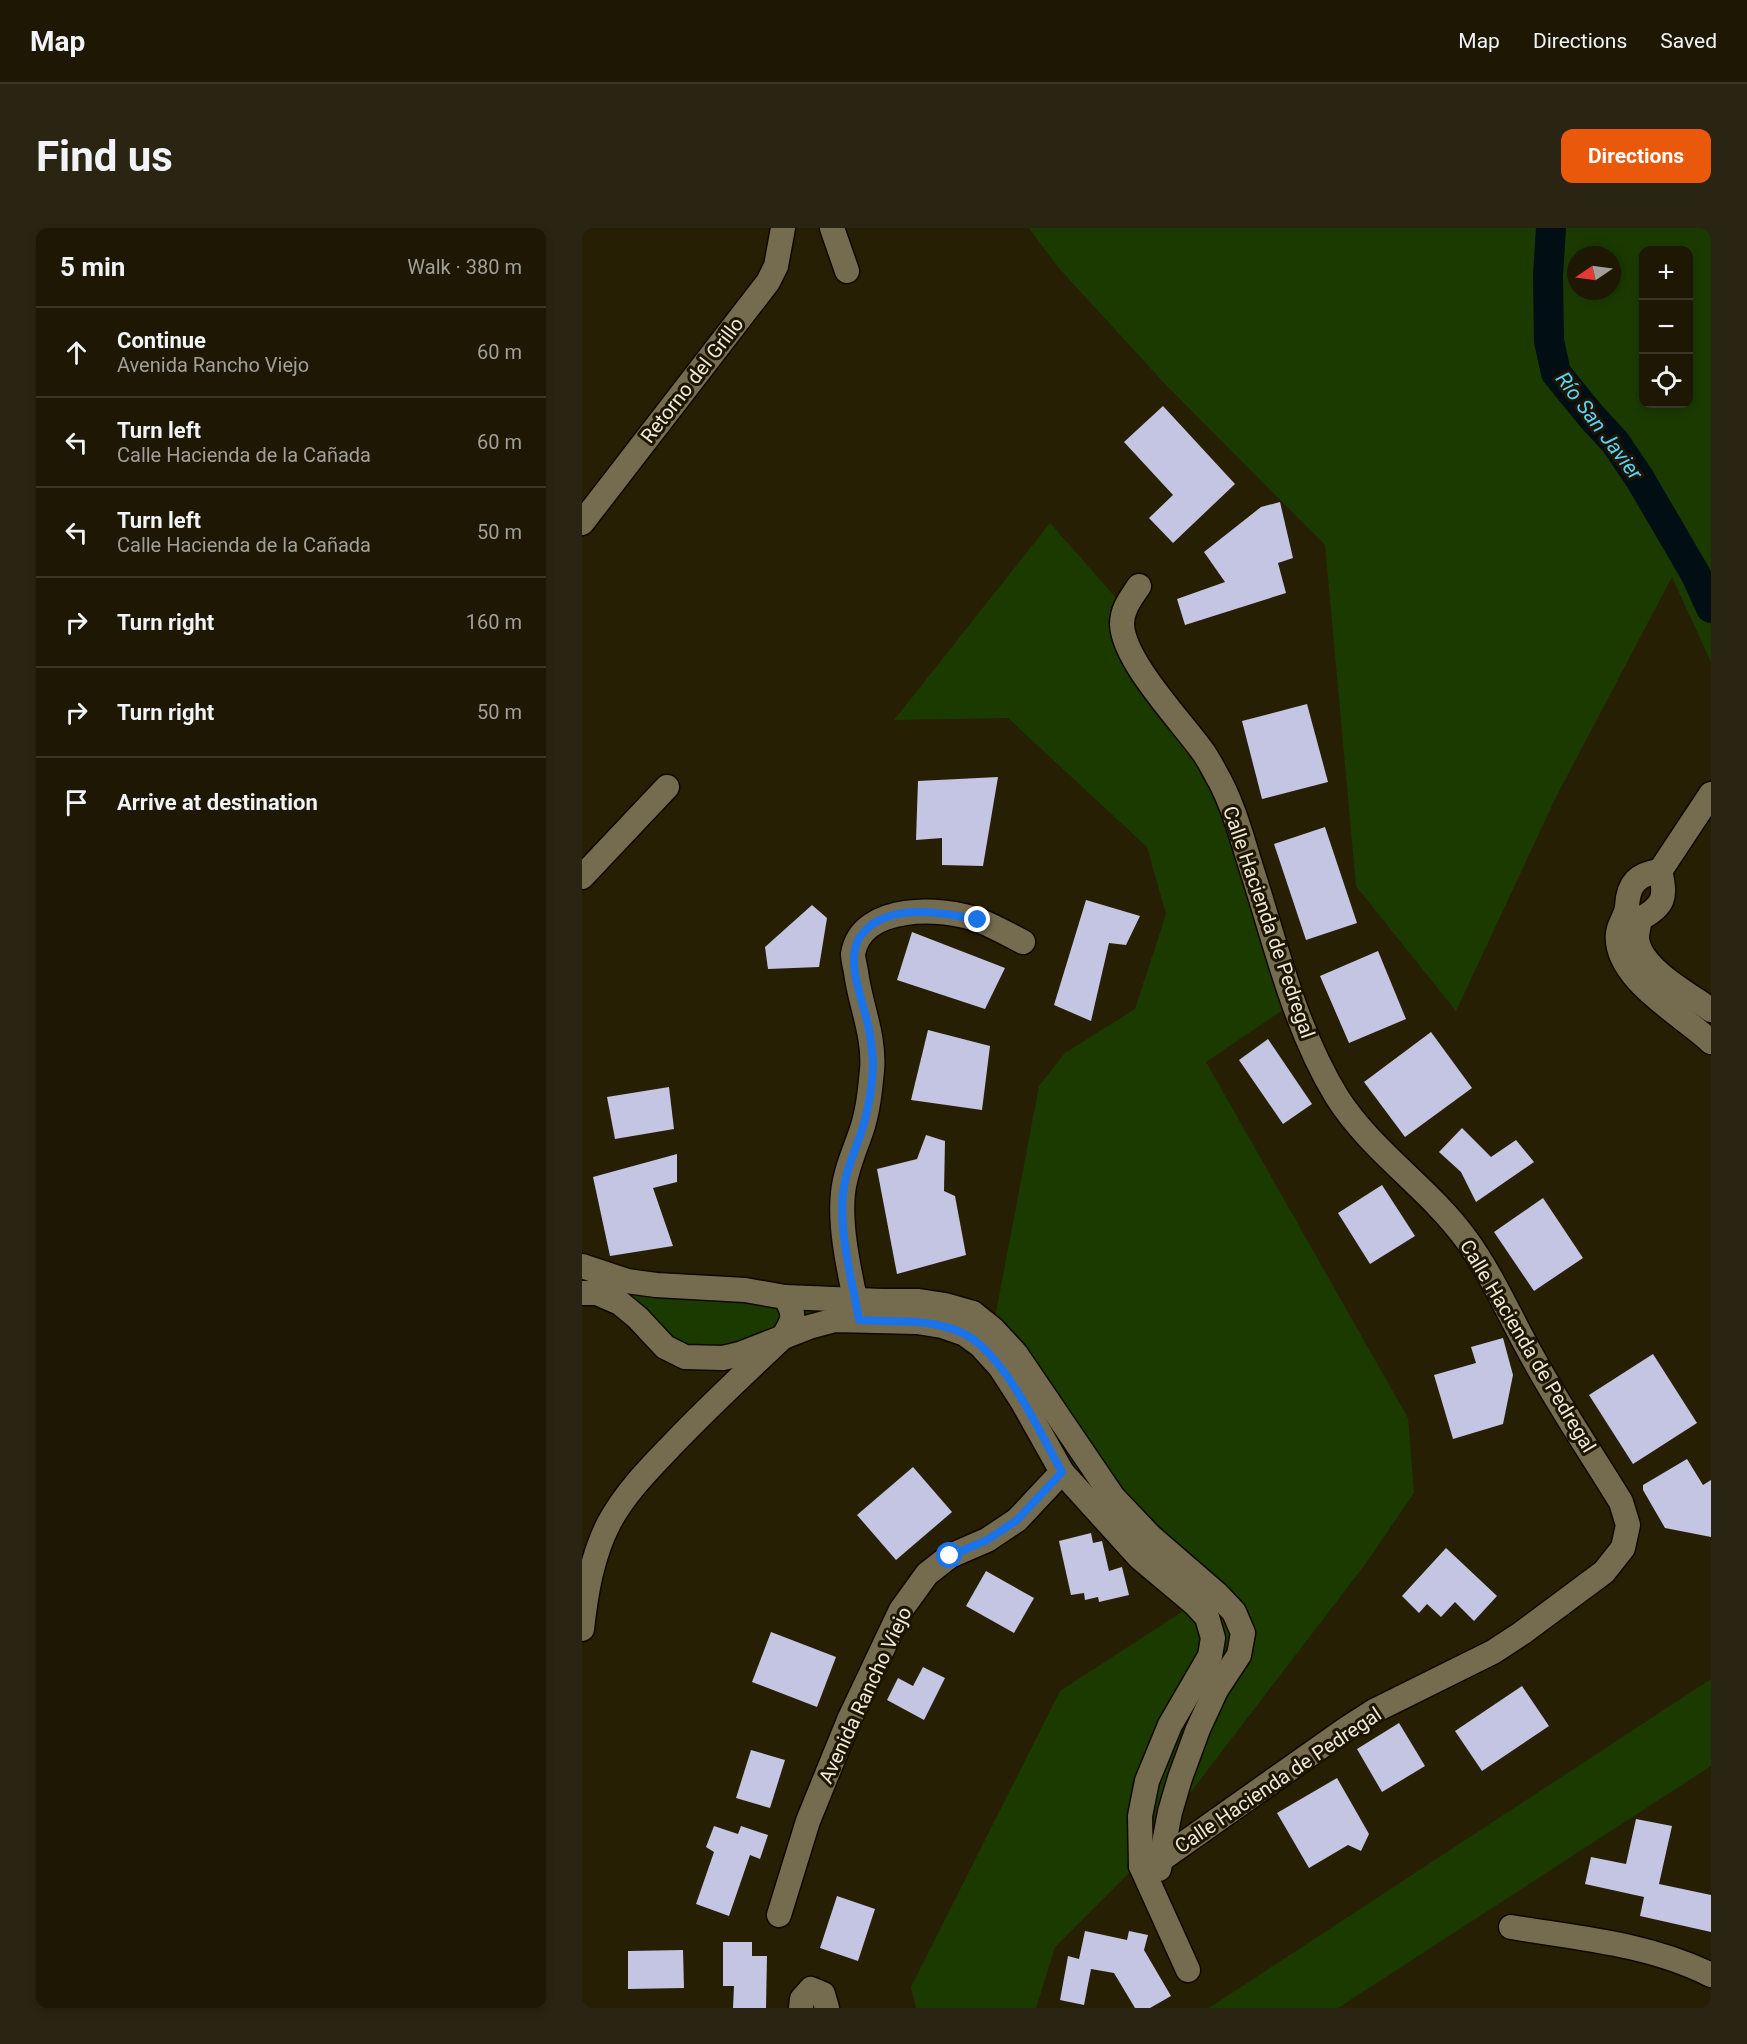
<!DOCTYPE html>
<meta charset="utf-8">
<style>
:root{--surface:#1d1703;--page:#2a2412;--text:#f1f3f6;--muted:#a09f9a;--line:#3b3625;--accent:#ea580c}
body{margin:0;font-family:Roboto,sans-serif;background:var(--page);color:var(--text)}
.controls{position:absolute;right:18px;top:18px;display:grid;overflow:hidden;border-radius:12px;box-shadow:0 3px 9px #0003}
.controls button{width:54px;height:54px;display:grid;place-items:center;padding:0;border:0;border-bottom:2px solid var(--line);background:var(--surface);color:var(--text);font:30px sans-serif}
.compass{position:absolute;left:985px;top:18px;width:54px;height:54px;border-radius:50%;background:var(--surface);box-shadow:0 3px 9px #0003;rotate:257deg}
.stop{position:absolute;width:18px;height:18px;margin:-14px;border:4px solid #1a73e8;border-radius:50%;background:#fff}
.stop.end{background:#1a73e8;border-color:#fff;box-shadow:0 2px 6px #0008}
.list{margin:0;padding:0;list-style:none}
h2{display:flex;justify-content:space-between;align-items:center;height:78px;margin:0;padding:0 24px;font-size:26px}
h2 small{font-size:20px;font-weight:400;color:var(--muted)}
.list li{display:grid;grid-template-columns:39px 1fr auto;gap:18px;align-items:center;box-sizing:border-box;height:90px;padding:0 24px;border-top:2px solid var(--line)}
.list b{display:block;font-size:22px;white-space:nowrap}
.list p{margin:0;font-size:20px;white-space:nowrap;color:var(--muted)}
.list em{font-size:20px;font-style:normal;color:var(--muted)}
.icon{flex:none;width:33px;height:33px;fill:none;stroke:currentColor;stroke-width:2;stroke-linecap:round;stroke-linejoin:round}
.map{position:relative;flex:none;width:1129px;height:1780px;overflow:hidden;border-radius:12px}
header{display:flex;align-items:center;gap:36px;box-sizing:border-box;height:84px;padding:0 30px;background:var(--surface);border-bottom:2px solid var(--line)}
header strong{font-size:28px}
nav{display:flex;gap:33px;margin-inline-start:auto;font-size:21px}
.intro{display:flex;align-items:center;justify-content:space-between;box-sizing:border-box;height:144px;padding:0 36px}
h1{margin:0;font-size:42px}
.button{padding:15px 27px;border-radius:12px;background:var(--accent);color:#fff;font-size:21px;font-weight:700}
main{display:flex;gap:36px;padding:0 36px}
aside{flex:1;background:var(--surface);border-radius:12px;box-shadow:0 3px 9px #0003}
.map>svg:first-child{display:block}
.green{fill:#1b3a00;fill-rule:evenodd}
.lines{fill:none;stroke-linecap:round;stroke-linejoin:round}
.river{stroke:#010e13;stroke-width:30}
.building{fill:#c4c4e3}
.minor-casing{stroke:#100800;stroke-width:27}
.minor{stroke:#756c4f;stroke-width:24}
.route{stroke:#1a73e8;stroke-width:8}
.labels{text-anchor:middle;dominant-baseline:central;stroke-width:6;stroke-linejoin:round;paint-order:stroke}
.street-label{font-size:20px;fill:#ede8d8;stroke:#1d1500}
.water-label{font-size:21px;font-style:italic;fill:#57d4fb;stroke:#1d1500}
</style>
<header>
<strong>Map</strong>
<nav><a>Map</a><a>Directions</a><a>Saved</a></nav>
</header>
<div class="intro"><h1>Find us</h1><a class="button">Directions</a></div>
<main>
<aside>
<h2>5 min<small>Walk · 380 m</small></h2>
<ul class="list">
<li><svg class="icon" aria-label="ahead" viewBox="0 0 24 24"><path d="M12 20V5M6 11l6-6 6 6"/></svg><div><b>Continue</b><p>Avenida Rancho Viejo</p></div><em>60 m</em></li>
<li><svg class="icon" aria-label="left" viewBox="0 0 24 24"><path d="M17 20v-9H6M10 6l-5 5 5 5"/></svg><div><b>Turn left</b><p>Calle Hacienda de la Cañada</p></div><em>60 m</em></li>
<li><svg class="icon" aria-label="left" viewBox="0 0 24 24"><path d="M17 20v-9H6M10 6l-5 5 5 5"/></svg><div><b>Turn left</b><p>Calle Hacienda de la Cañada</p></div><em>50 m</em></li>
<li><svg class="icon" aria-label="right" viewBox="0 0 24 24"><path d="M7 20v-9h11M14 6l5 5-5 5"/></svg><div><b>Turn right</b></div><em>160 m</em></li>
<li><svg class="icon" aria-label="right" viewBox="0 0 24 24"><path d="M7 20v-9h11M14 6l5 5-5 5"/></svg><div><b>Turn right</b></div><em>50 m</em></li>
<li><svg class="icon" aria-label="arrive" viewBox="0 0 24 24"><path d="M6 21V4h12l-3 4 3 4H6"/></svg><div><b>Arrive at destination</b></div></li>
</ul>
</aside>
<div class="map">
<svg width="1129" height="1780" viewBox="0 0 1129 1780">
<rect width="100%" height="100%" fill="#271f04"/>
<!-- green -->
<g class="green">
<path d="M447,0H1129V434L1090,349L974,569L874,783L774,658L743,317L584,157L475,38ZM1062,22H1106V176H1062ZM994,27H1030V63H994Z"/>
<polygon points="468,295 543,380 540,396 622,524 711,775 624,834 826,1190 832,1265 784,1335 546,1646 473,1719 454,1780 334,1780 329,1759 478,1463 612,1376 557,1329 398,1117 299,1094 124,1131 56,1090 0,1065 0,1038 411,1100 457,858 483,825 553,781 584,686 565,619 426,490 312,492"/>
<polygon points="1129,1451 1129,1538 756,1780 627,1780"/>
</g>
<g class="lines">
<!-- river -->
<polyline class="river" points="969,0 966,48 967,113 974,145 1009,188 1033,214 1058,251 1114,347 1129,380"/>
</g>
<!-- building -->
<g class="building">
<polygon points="581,178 653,256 591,315 567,290 591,267 542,214"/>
<polygon points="698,274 711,330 696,335 704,365 603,397 595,371 643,354 622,324 679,279"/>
<polygon points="725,476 746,554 680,571 660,493"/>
<polygon points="416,549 401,638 360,637 360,610 334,612 336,553"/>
<polygon points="743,599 775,695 724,712 692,616"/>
<polygon points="504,672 558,688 544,717 527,715 509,793 472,777"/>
<polygon points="230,677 245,690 237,739 186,741 183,719"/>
<polygon points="330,704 423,740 403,781 315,752"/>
<polygon points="796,723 824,791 767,815 738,748"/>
<polygon points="346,802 408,818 400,882 329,872"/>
<polygon points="849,804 890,860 823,909 782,854"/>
<polygon points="686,811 730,876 701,896 657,832"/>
<polygon points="87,859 92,901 33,911 25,869"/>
<polygon points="880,900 909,929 934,912 952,934 894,974 879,944 857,924"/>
<polygon points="344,907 363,913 362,963 373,968 384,1027 315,1046 295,941 335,931"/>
<polygon points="95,926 95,954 71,960 91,1018 28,1028 11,949"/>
<polygon points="800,957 833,1008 788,1036 756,985"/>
<polygon points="961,970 1001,1030 952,1063 912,1004"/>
<polygon points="921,1110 931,1147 921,1196 871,1211 852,1147 894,1135 889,1119"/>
<polygon points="1071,1126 1115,1195 1051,1236 1007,1167"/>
<polygon points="1105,1231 1121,1257 1129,1252 1129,1309 1083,1300 1061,1262 1061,1257"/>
<polygon points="331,1239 370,1284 314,1332 275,1287"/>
<polygon points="509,1305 511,1315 520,1313 527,1343 540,1339 547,1367 517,1374 516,1369 503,1372 502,1365 489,1367 477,1313"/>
<polygon points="864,1320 915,1368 892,1393 873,1374 859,1389 845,1376 837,1385 820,1368"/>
<polygon points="404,1343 452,1370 432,1405 384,1378"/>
<polygon points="189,1404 254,1429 235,1479 170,1454"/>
<polygon points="341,1439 363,1450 342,1492 305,1472 316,1450 331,1458"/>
<polygon points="940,1458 967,1498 900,1543 873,1503"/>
<polygon points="817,1495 843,1538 800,1564 775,1521"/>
<polygon points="169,1522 203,1532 188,1580 154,1570"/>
<polygon points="755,1550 787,1606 779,1623 766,1617 727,1640 695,1585"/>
<polygon points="1054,1591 1090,1598 1077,1656 1129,1667 1129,1704 1058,1688 1062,1669 1003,1656 1009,1629 1044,1636"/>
<polygon points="132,1598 156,1606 159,1598 186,1607 178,1631 168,1627 147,1688 114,1676 132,1624 124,1619"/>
<polygon points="255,1668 293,1681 276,1733 238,1720"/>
<polygon points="503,1703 545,1712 547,1703 566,1707 562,1722 589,1768 568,1780 553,1780 532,1745 509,1741 502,1777 478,1772 486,1728 497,1731"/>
<polygon points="141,1714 170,1714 170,1728 185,1728 184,1780 151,1780 152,1758 141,1758"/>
<polygon points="101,1722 102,1760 46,1761 46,1723"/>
</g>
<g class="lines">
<!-- minor casing -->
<g class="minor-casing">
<g id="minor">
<polyline points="250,0 265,43"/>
<polyline points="0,295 186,54 194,38 201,0"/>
<path d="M557,358C549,370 540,381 540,396C541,432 597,491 619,521C627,531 632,543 638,553C652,580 660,610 669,639C694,716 712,799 755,869C790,924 846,959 884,1011C911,1048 928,1089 950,1128C977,1178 1009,1225 1039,1274L1046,1297L1041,1320L1022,1344L940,1405L911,1424L792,1483L764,1501L580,1631L559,1638"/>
<path d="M1078,643C1056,646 1046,655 1045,679C1044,688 1037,696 1036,705C1031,750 1101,787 1129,814"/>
<path d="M1078,643C1085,669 1082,678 1058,691C1057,697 1055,704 1055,710C1057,740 1107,766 1129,782"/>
<polyline points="1078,643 1129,566"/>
<polyline points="0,649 85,559"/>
<polyline points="0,1038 45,1053 74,1057 163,1062 203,1069 300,1073 337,1073 363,1077 391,1085 411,1101 434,1126 531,1269 568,1308 635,1366 652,1384 661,1405 657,1427 634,1462 616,1501 598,1550 588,1584 577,1641"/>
<polyline points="0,1065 15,1065 38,1075 56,1090 83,1119 103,1129 141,1130 158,1126 227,1099 253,1092 335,1094 360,1098 383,1106 398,1117 418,1139 440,1173 480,1244 557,1329 613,1376 625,1389 631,1410 628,1428 588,1497 565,1553 558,1588 559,1638 606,1742"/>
<path d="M276,1086C269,1049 257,1003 261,965C263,944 272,924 279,904C286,884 288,863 290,842C293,808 278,776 274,744C273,738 271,731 271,726C279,675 361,679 396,692C412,698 427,707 441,714"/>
<path d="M0,1401C4,1365 10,1328 27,1295C43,1265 67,1241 90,1217C126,1179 164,1144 201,1109C212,1092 214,1087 203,1069"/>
<polyline points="197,1687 226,1593 267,1492 319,1382 345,1346 368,1328 405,1312 435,1292 480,1244"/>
<path d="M929,1699C996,1710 1068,1716 1129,1747"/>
<polyline points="219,1780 220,1771 229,1761 241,1766 245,1780"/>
</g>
</g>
<!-- minor -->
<use href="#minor" class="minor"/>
</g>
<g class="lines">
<!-- route -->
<path class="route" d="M368,1328L405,1312L435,1292L480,1244C458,1205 431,1145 397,1116C387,1107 374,1101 360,1098C333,1091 304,1094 277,1092C270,1051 257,1007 261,966C263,945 272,925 279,905C286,884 291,856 291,834C290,822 289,809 286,797C281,772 261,729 280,706C306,674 361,684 396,692"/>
</g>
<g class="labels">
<!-- street labels -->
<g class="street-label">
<text transform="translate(110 152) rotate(-52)">Retorno del Grillo</text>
<text transform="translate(687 694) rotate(71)">Calle Hacienda de Pedregal</text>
<text transform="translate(946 1118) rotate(59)">Calle Hacienda de Pedregal</text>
<text transform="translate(283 1467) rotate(-65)">Avenida Rancho Viejo</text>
<text transform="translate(696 1552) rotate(-34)">Calle Hacienda de Pedregal</text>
</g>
<!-- water labels -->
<g class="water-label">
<text transform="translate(1017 198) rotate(53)">Río San Javier</text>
</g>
</g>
</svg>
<div class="controls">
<button>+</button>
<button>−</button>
<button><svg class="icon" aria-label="locate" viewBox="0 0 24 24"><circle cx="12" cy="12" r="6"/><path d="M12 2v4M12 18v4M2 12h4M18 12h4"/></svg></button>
</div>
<svg class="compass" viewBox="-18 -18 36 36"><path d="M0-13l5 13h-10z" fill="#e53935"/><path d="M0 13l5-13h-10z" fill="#a09f9a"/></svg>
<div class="stop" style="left:368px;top:1328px"></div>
<div class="stop end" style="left:396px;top:692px"></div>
</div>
</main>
